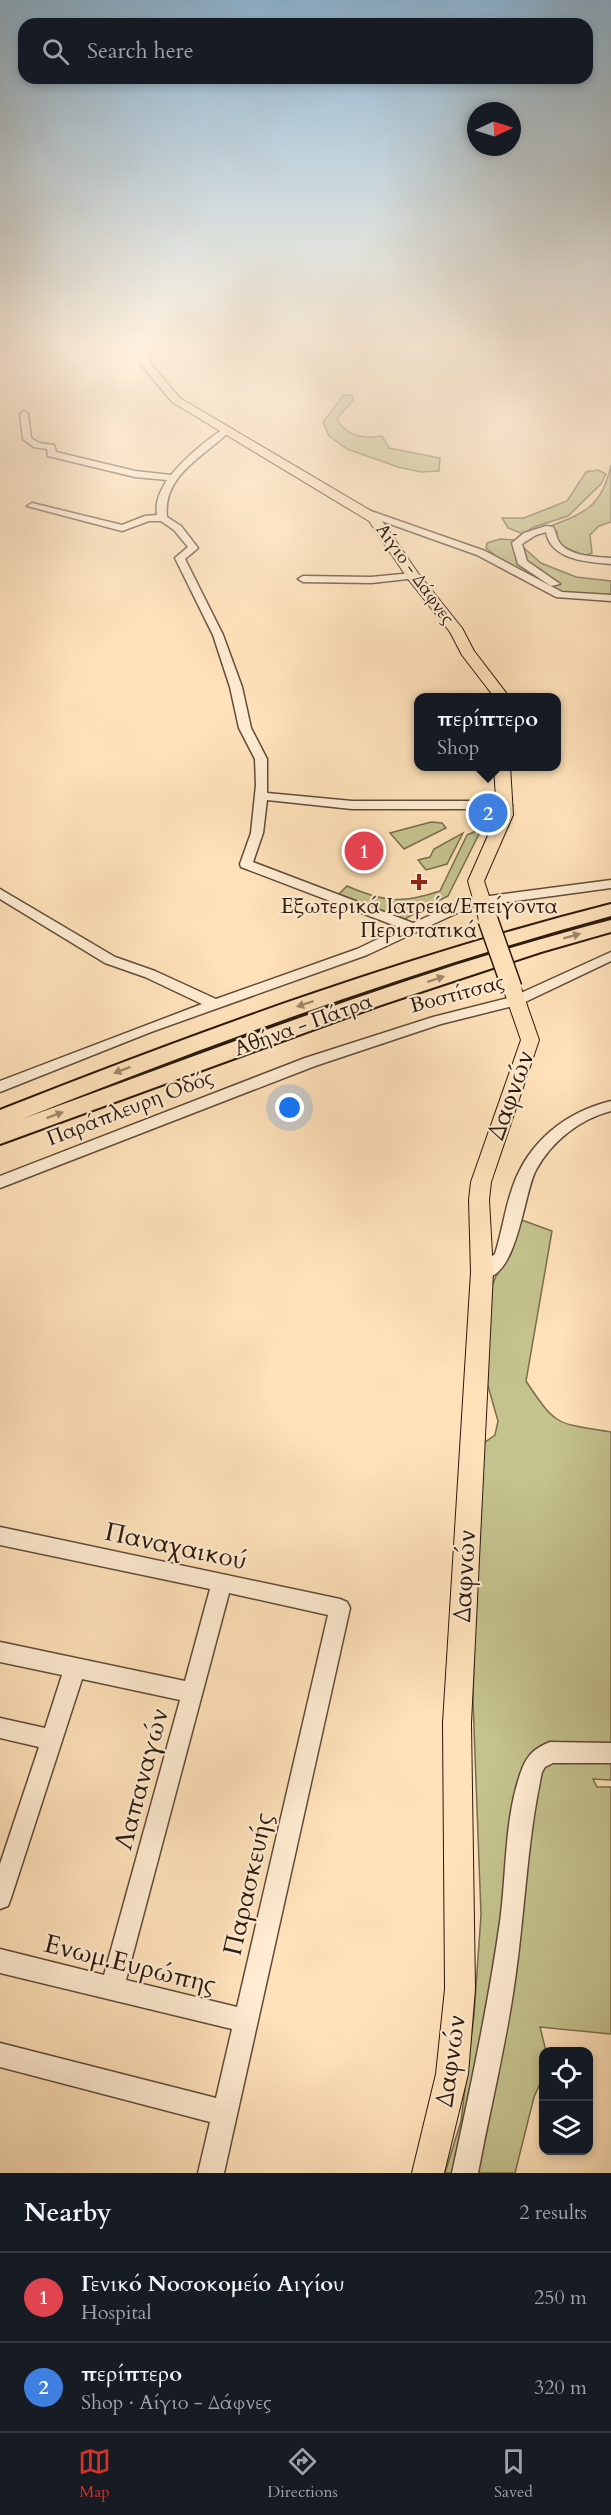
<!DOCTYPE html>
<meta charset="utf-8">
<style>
:root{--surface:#171b24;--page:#20242c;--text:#f1f3f6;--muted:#9ea1a6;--line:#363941;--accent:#d93025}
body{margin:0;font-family:Cardo,serif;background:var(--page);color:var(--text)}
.controls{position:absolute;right:18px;bottom:18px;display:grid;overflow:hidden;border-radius:12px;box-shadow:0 3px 9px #0003}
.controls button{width:54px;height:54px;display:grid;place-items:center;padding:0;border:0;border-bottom:2px solid var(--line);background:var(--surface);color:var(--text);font:30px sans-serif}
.compass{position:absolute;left:467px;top:102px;width:54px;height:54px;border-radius:50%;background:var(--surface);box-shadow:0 3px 9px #0003;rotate:86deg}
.you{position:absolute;left:290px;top:1108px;width:21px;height:21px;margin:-15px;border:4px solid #fff;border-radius:50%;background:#1a73e8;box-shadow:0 0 0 9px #1a73e833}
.badge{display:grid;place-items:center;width:39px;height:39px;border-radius:50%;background:var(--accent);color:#fff;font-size:20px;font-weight:700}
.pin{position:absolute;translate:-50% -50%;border:3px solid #fff;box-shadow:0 2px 6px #0006}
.popup{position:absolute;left:414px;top:693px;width:147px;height:78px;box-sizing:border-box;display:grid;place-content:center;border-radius:12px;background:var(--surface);filter:drop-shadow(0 2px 4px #0005);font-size:20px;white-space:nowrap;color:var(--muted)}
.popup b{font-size:22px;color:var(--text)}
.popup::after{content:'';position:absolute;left:50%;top:100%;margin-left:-12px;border:12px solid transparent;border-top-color:var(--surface)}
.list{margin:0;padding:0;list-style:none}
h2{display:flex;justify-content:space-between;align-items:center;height:78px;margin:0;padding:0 24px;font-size:26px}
h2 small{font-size:20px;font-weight:400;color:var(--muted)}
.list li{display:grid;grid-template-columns:39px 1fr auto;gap:18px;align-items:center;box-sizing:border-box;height:90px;padding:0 24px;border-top:2px solid var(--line)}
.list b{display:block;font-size:22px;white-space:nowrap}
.list p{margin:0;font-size:20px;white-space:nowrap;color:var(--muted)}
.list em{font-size:20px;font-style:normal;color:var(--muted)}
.icon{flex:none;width:33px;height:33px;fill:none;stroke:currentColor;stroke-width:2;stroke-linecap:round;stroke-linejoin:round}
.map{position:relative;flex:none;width:611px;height:2173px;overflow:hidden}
.search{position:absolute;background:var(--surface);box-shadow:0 3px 9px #0003;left:18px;right:18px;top:18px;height:66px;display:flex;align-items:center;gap:15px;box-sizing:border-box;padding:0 21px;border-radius:18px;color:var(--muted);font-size:22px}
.sheet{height:258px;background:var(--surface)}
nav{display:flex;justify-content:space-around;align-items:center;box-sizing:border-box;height:84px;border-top:2px solid var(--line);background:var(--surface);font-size:16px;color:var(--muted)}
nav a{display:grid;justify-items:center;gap:3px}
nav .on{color:var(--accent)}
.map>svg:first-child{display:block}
.green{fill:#c4c28d;stroke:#786e4e;stroke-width:1.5}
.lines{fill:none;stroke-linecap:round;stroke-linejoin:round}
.minor-casing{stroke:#604b3a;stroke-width:3}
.major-casing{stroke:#2b190f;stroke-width:2}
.highway-casing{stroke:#2b190f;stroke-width:4}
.minor{fill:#ffecd2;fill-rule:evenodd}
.major{fill:#ffe2ba;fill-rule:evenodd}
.highway{fill:#ffe2ba;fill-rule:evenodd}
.major-bridge-casing{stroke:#2b190f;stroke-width:22;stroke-linecap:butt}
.major-bridge{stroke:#ffe2ba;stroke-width:19}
.oneway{fill:#a0886d}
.poi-dot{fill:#8f2418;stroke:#ffecd2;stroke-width:2}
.labels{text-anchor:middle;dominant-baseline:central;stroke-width:4.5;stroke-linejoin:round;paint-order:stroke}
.far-street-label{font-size:18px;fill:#2b190f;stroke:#ffecd2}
.poi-label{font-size:21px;fill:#2b190f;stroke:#ffecd2}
.street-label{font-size:21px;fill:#2b190f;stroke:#ffecd2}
.near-street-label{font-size:26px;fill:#2b190f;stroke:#ffecd2}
</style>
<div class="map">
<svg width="611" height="2173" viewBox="0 0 611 2173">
<rect width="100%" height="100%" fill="#ffe2ba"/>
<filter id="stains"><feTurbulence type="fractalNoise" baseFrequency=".00333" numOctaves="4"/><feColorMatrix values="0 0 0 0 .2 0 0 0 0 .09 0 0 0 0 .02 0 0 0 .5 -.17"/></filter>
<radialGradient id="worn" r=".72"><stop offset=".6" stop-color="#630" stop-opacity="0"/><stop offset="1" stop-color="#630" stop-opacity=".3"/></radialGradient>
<!-- green -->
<g class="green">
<path d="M344,395H352L353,400L337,419C347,437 364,439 382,436L389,448L440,458L439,471L421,472L398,467L347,449L329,436L323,422Z"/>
<path d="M611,465V522L599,526L590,535L592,553L584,556L558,544L557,532L548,527C585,513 602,507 611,465Z"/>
<polygon points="598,470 606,474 601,484 568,516 534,527 523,534 508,528 502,518 524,518 567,501 586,472"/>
<polygon points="500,539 515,540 541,563 576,577 611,581 611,596 561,592 505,564 486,548 487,543"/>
<polygon points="431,822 442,823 446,828 404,849 390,833"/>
<path d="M478,830H481L448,896L403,920L338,895L347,886C384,902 402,904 440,891L467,835Z"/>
<polygon points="463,833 447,864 426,870 418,860 430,857 434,849"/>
<path d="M519,1219L552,1231L526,1381C557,1428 557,1423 611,1432V1780L593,1779L597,1787H611V2034L540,2027L546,2051L544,2052L543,2077L534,2097L515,2173H445L461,2121L474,2015L481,1915L473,1701L479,1458L481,1445L495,1435L498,1421L484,1372L491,1289L496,1276L510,1255Z"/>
</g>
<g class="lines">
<!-- minor casing -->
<g class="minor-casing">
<g id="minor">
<path d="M24,411L28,414L31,438L39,443L54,445L56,452L135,471L171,475C186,457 204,442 223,429L230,431C205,456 162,475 167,517L181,526L198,548L185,559L223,635L242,687L251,728L267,759V793L352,801H506L512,805L506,809H352L267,800L263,833L253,862L413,923L467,899L611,880V888L470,907L367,955L151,1032L0,1092V1081L202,1004L145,977L105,963L0,899V889L115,957L155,971L216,999L357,949L401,928L241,867L240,864L251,833L256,785L255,759L239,728L230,687L213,635L175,558L188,547L174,530L161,521H149L122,531L27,506L32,503L122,525L145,516L157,515C155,501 160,492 167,480L135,477L48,456L47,449L34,447L23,439L20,414Z"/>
<polygon points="368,510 485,551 562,592 611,595 611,601 556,597 477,555 365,515 363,513"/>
<path d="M546,526L553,527C556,532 556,536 558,540C565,556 596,557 611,558V564C587,562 551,560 546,532L536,535L522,544L527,561L560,584L551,586L518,564L512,543L524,533Z"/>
<polygon points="413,573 417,574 417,578 371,583 303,582 298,579 303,576 371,577"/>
<polygon points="483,819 506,823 508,826 502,830 479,826 479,820"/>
<polygon points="611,952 611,961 521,1004 441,1024 315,1066 0,1188 0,1176 305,1058 433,1017 512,997"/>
<path d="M611,1101V1111C580,1119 552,1141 536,1170C523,1193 517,1290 476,1277L474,1272L476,1267L495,1254C502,1232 505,1208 513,1186C529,1141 566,1112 611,1101Z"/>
<path d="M0,1527L340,1599L347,1602L350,1608L224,2173H198L210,2122L0,2067V2043L216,2098L232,2029L0,1973V1949L104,1975L180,1700L82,1679L11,1898L8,1906L0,1909V1864L39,1747L0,1738V1718L45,1728L62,1675L0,1662V1642L185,1681L210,1589L0,1545ZM229,1593L328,1615L237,2007L126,1980Z"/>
<path d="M550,1742L611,1743V1763H553L545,1767L542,1772C527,1840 525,1911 515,1980C506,2045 490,2109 478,2173H452C470,2090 488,2006 500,1922C507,1871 504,1817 522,1769C528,1754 535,1748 550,1742Z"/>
</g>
</g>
<!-- major casing -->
<g class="major-casing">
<g id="major">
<polygon points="136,343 146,343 151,364 180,398 378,515 418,573 462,628 474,651 510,698 495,698 462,655 450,632 408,579 369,521 172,402 141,365"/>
<polygon points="494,766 510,766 513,815 484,881 497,920 488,925 479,920 468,881 497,815"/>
<polygon points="512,982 521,988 539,1040 491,1182 489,1200 493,1272 471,1723 475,1989 468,2074 444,2173 412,2173 436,2074 445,1989 443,1723 471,1272 469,1200 471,1182 521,1040 503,988"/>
</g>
</g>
<!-- highway casing -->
<g class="highway-casing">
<path id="highway" d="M611,904V916C410,971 215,1042 22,1119C217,1049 410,972 611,920V932L541,952L381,1005L0,1144V1110C200,1031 402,957 611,904Z"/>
</g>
<!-- minor -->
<use href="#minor" class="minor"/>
<!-- major -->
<use href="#major" class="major"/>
<!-- highway -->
<use href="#highway" class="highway"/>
<!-- major-bridge casing -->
<g class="major-bridge-casing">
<polyline id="major-bridge" points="488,920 512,988"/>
</g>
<!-- major-bridge -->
<use href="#major-bridge" class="major-bridge"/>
</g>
<!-- one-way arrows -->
<defs><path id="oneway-solid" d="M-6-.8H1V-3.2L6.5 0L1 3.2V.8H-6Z" transform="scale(1.5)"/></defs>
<g class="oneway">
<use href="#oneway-solid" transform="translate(572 936) rotate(-15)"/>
<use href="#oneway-solid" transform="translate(436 979) rotate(-18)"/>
<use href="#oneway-solid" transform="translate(305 1004) rotate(162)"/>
<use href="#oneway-solid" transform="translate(122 1070) rotate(159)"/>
<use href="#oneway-solid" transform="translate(55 1115) rotate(-20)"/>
</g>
<!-- sky -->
<linearGradient id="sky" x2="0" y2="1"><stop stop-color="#8db7d5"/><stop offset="0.53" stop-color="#fff2e0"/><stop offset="1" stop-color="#fff2e0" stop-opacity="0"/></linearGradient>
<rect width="611" height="648" fill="url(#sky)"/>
<!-- markers -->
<path class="poi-dot" d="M416 873h6v6h6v6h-6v6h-6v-6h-6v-6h6z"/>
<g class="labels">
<!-- far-street labels -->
<g class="far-street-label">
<text transform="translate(415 574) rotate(54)">Αίγιο - Δάφνες</text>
</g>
<!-- poi labels -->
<g class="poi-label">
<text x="419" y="906">Εξωτερικά Ιατρεία/Επείγοντα<tspan x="419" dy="24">Περιστατικά</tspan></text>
</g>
<!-- street labels -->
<g class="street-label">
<text transform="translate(457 994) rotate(-15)">Βοστίτσας</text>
<text transform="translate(303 1025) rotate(-20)">Αθήνα - Πάτρα</text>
<text transform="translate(130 1108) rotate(-21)">Παράπλευρη Οδός</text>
</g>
<!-- near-street labels -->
<g class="near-street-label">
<text transform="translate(510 1095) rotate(-70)">Δαφνών</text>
<text transform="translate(176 1546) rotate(12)">Παναχαικού</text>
<text transform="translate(464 1576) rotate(-87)">Δαφνών</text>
<text transform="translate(141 1779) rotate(-75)">Λαπαναγών</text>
<text transform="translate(248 1884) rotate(-77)">Παρασκευής</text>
<text transform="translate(130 1964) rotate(14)">Ενωμ.Ευρώπης</text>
<text transform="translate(450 2061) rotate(-82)">Δαφνών</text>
</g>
</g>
<rect width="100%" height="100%" filter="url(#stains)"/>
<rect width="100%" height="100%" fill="url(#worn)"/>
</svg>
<div class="controls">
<button><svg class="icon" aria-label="locate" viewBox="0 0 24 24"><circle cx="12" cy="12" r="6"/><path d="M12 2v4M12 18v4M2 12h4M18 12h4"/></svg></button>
<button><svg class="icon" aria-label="layers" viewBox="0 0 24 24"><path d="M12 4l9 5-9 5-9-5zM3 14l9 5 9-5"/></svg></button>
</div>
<svg class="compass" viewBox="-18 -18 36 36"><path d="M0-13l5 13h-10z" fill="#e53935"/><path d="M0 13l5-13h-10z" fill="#9ea1a6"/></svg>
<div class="you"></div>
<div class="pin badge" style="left:364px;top:851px;background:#e0444e">1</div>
<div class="pin badge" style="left:488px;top:813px;background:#3f7fe0">2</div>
<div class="popup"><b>περίπτερο</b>Shop</div>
<div class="search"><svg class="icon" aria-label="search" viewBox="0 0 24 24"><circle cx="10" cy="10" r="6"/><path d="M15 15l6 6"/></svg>Search here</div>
</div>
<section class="sheet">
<h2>Nearby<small>2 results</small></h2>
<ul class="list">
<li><span class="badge" style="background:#e0444e">1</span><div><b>Γενικό Νοσοκομείο Αιγίου</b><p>Hospital</p></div><em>250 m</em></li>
<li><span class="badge" style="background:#3f7fe0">2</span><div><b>περίπτερο</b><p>Shop · Αίγιο - Δάφνες</p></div><em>320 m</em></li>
</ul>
</section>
<nav>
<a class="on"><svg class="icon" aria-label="map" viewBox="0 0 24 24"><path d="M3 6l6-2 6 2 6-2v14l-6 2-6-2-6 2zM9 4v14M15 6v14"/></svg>Map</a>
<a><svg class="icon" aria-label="directions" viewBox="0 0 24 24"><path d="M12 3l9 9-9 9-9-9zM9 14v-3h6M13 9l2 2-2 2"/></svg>Directions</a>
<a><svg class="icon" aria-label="saved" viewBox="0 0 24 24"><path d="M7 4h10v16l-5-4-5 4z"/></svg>Saved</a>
</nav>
